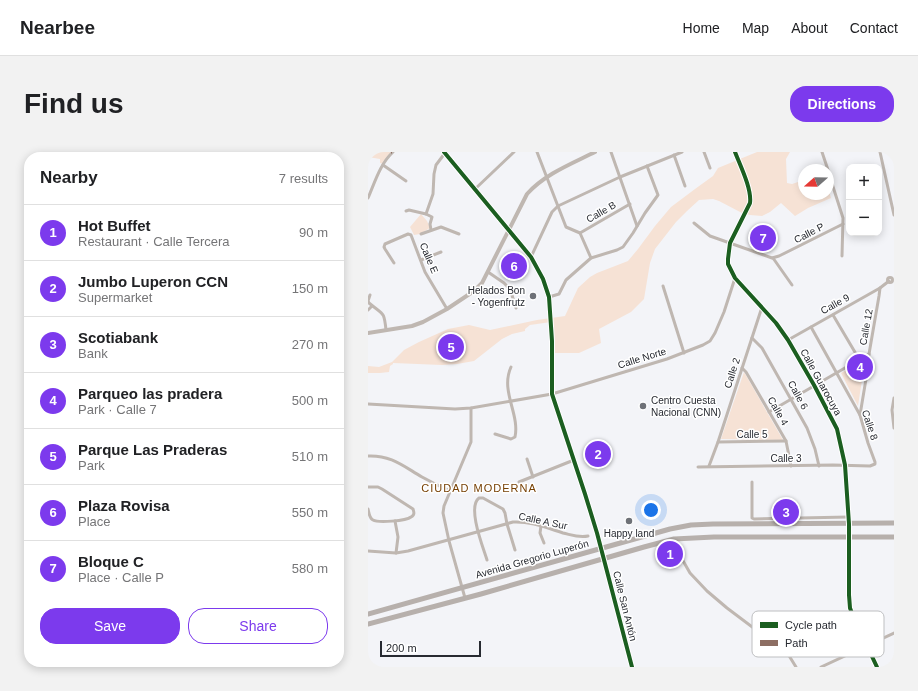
<!DOCTYPE html>
<meta charset="utf-8">
<style>
:root{--surface:#fff;--page:#f2f2f2;--text:#202124;--muted:#757577;--line:#e0e0e0;--accent:#7c3aed}
body{margin:0;font-family:Helvetica,sans-serif;background:var(--page);color:var(--text)}
.controls{position:absolute;right:12px;top:12px;display:grid;overflow:hidden;border-radius:8px;box-shadow:0 2px 10px #0003}
.controls button{width:36px;height:36px;display:grid;place-items:center;padding:0;border:0;border-bottom:1px solid var(--line);background:var(--surface);color:var(--text);font:20px sans-serif}
.compass{position:absolute;left:430px;top:12px;width:36px;height:36px;border-radius:50%;background:var(--surface);box-shadow:0 2px 10px #0003;rotate:250deg}
.scale{position:absolute;left:12px;bottom:10px;width:101px;box-sizing:border-box;padding-left:4px;border:2px solid #272a31;border-top:0;font-size:11px;line-height:14px;white-space:nowrap;color:#272a31;-webkit-text-stroke:3px #fff;paint-order:stroke}
.you{position:absolute;left:283px;top:358px;width:14px;height:14px;margin:-10px;border:3px solid #fff;border-radius:50%;background:#1a73e8;box-shadow:0 0 0 6px #1a73e833}
.badge{display:grid;place-items:center;width:26px;height:26px;border-radius:50%;background:var(--accent);color:#fff;font-size:13px;font-weight:700}
.pin{position:absolute;translate:-50% -50%;border:2px solid #fff;box-shadow:0 1px 4px #0006}
.list{margin:0;padding:0;list-style:none}
h2{display:flex;justify-content:space-between;align-items:center;height:52px;margin:0;padding:0 16px;font-size:17px}
h2 small{font-size:13px;font-weight:400;color:var(--muted)}
.list li{display:grid;grid-template-columns:26px 1fr auto;gap:12px;align-items:center;box-sizing:border-box;height:56px;padding:0 16px;border-top:1px solid var(--line)}
.list b{display:block;font-size:15px;white-space:nowrap}
.list p{margin:0;font-size:13px;white-space:nowrap;color:var(--muted)}
.list em{font-size:13px;font-style:normal;color:var(--muted)}
.actions{display:flex;gap:8px;padding:12px 16px}
.actions a{flex:1;padding:9px 0;border:1px solid var(--accent);border-radius:16px;text-align:center;font-size:14px;color:var(--accent)}
.actions .main{background:var(--accent);color:#fff}
.map{position:relative;flex:none;width:526px;height:515px;overflow:hidden;border-radius:16px}
header{display:flex;align-items:center;gap:24px;box-sizing:border-box;height:56px;padding:0 20px;background:var(--surface);border-bottom:1px solid var(--line)}
header strong{font-size:19px}
nav{display:flex;gap:22px;margin-inline-start:auto;font-size:14px}
.intro{display:flex;align-items:center;justify-content:space-between;box-sizing:border-box;height:96px;padding:0 24px}
h1{margin:0;font-size:28px}
.button{padding:10px 18px;border-radius:16px;background:var(--accent);color:#fff;font-size:14px;font-weight:700}
main{display:flex;gap:24px;padding:0 24px}
aside{flex:1;background:var(--surface);border-radius:16px;box-shadow:0 2px 10px #0003}
.map>svg:first-child{display:block}
.green{fill:#f6e2d5}
.lines{fill:none;stroke-linecap:round;stroke-linejoin:round}
.minor{stroke:#bfb7b1;stroke-width:3}
.tertiary{stroke:#bfb7b1;stroke-width:4}
.primary{stroke:#b7b0ac;stroke-width:5}
.quiet{stroke:#8d6e63;stroke-width:3;stroke-dasharray:6 3;stroke-linecap:butt}
.cycleway-casing{stroke:#fff;stroke-width:6}
.cycleway{stroke:#1b5e20;stroke-width:4}
.poi-dot{fill:#6e7177;stroke:#fff;stroke-width:1.5}
.labels{text-anchor:middle;dominant-baseline:central;stroke-width:3;stroke-linejoin:round;paint-order:stroke}
.street-label{font-size:10px;fill:#272a31;stroke:#fff}
.poi-label{font-size:10px;fill:#272a31;stroke:#fff;text-anchor:end}
.neighbourhood-label{font-size:11px;letter-spacing:1px;fill:#763f02;stroke:#fff}
.key{fill:#fff;stroke:#bebfc1;stroke-width:1}
.key-label{font-size:11px;fill:#272a31}
</style>
<header>
<strong>Nearbee</strong>
<nav><a>Home</a><a>Map</a><a>About</a><a>Contact</a></nav>
</header>
<div class="intro"><h1>Find us</h1><a class="button">Directions</a></div>
<main>
<aside>
<h2>Nearby<small>7 results</small></h2>
<ul class="list">
<li><span class="badge">1</span><div><b>Hot Buffet</b><p>Restaurant · Calle Tercera</p></div><em>90 m</em></li>
<li><span class="badge">2</span><div><b>Jumbo Luperon CCN</b><p>Supermarket</p></div><em>150 m</em></li>
<li><span class="badge">3</span><div><b>Scotiabank</b><p>Bank</p></div><em>270 m</em></li>
<li><span class="badge">4</span><div><b>Parqueo las pradera</b><p>Park · Calle 7</p></div><em>500 m</em></li>
<li><span class="badge">5</span><div><b>Parque Las Praderas</b><p>Park</p></div><em>510 m</em></li>
<li><span class="badge">6</span><div><b>Plaza Rovisa</b><p>Place</p></div><em>550 m</em></li>
<li><span class="badge">7</span><div><b>Bloque C</b><p>Place · Calle P</p></div><em>580 m</em></li>
</ul>
<div class="actions"><a class="main">Save</a><a>Share</a></div>
</aside>
<div class="map">
<svg width="526" height="515" viewBox="0 0 526 515">
<rect width="100%" height="100%" fill="#f3f4f8"/>
<!-- green -->
<g class="green">
<polygon points="0,0 25,0 15,12 12,11 12,7 0,5"/>
<polygon points="389,0 422,0 418,7 419,31 424,32 436,28 436,42 460,42 460,36 463,46 440,56 427,64 413,51 402,60 394,64 382,63 374,61 351,49 345,47 331,48 319,59 308,70 287,97 282,111 276,147 263,160 231,177 233,191 211,201 185,201 183,170 162,173 157,177 157,179 144,182 134,187 106,209 89,212 74,213 25,211 25,212 22,214 21,220 12,221 0,221 0,214 11,215 24,210 36,198 51,190 80,177 101,173 122,178 169,168 197,164 210,136 222,125 229,121 260,109 270,97 287,74 303,55 327,37 345,24 350,16"/>
<polygon points="53,62 59,69 62,76 52,82 46,83 42,75"/>
<polygon points="498,206 497,208 490,254 473,221"/>
<polygon points="376,220 415,288 353,287"/>
</g>
<g class="lines">
<!-- minor -->
<g class="minor">
<polyline points="169,0 198,75 212,81 223,106"/>
<polyline points="243,0 269,74"/>
<polyline points="336,0 342,16"/>
<path d="M367,0C372,13 384,37 382,51L362,91L360,107V112L367,126L408,171L420,188L446,233L469,277L477,313L481,372V443L482,456L485,464L509,515"/>
<polyline points="454,0 460,18"/>
<polyline points="512,0 526,63"/>
<polyline points="306,3 317,34"/>
<polyline points="15,13 38,29"/>
<polyline points="460,19 475,66 474,104"/>
<polyline points="106,38 146,0"/>
<path d="M0,46C7,30 12,12 25,0"/>
<polyline points="38,59 41,58 58,62"/>
<polyline points="326,71 342,84 404,106 411,104 475,72"/>
<polyline points="63,78 62,72 64,65 58,62 65,42 66,22 68,13 77,1"/>
<polyline points="212,81 262,52"/>
<polyline points="53,82 73,75 91,82"/>
<polyline points="163,105 184,60 190,54 252,25 314,0"/>
<polyline points="405,106 424,133"/>
<polyline points="53,108 73,100"/>
<polyline points="26,111 17,97 16,95 17,92 40,82 43,83 57,120 79,157"/>
<polyline points="120,120 136,131 142,137 148,156"/>
<circle cx="522" cy="128" r="2.5"/>
<polyline points="295,134 316,201"/>
<path d="M2,143L0,149L1,151C15,163 16,158 18,178"/>
<polyline points="181,145 191,142 198,128 223,106 249,98 255,95 265,81 277,61 290,43 279,14"/>
<polyline points="0,158 4,154"/>
<polyline points="465,163 491,207"/>
<polyline points="384,186 394,196 439,276 447,297 451,314"/>
<polyline points="420,188 512,136 521,129"/>
<polyline points="374,216 378,220 418,289 423,314"/>
<polyline points="526,246 524,258 526,276"/>
<polyline points="0,252 87,257 103,256 184,242 299,207 335,193 342,189 347,181 356,160 367,126"/>
<polyline points="401,260 501,202"/>
<polyline points="492,263 500,215 501,202 511,144 512,136"/>
<path d="M127,282L143,287L147,285C152,262 132,239 143,215"/>
<polyline points="350,290 418,289"/>
<path d="M0,304C23,303 35,314 54,325C63,330 73,335 82,339"/>
<polyline points="159,307 165,325"/>
<polyline points="341,314 350,290 394,155"/>
<polyline points="330,315 465,313 502,314 507,312 507,310 500,291 492,263 443,175"/>
<polyline points="151,330 206,308"/>
<polyline points="384,330 384,366 386,367 481,365"/>
<path d="M0,335H10L14,337L45,357C46,360 47,363 43,365C38,369 10,371 5,368C1,366 1,360 0,357"/>
<polyline points="27,369 30,385 28,401"/>
<polyline points="173,374 172,381 176,391"/>
<polyline points="306,387 314,407 322,421 339,439 359,456 420,502 428,515"/>
<path d="M0,399L28,401L40,399L145,370C162,369 179,376 195,381C204,383 211,386 220,384"/>
<path d="M119,408C115,395 99,355 111,346H115L135,357L137,361L139,372L147,398"/>
<polyline points="97,446 81,389 75,361 76,354 103,290 103,256"/>
<polyline points="453,515 526,481"/>
</g>
<!-- tertiary -->
<g class="tertiary">
<polyline points="76,0 163,105 175,127 181,145 184,189 184,242 217,342 229,381 264,515"/>
<path d="M0,181L44,174L55,170L79,157L106,139L114,131L159,42C177,22 203,12 227,0"/>
</g>
<!-- primary -->
<g class="primary">
<polyline points="0,462 302,377 323,373 345,372 526,371"/>
<polyline points="0,472 113,442 276,395 306,387 346,385 526,385"/>
</g>
<!-- quiet -->
<polyline class="quiet" points="23,0 24,0"/>
<!-- cycleway casing -->
<g class="cycleway-casing">
<g id="cycleway">
<polyline points="76,0 163,105 175,127 181,145 184,189 184,242 217,342 229,381 264,515"/>
<path d="M367,0C372,13 384,37 382,51L362,91L360,107V112L367,126L408,171L420,188L446,233L469,277L477,313L481,372V443L482,456L485,464L509,515"/>
</g>
</g>
<!-- cycleway -->
<use href="#cycleway" class="cycleway"/>
</g>
<!-- markers -->
<g class="poi-dot">
<circle cx="165" cy="144" r="4"/>
<circle cx="275" cy="254" r="4"/>
<circle cx="261" cy="369" r="4"/>
</g>
<g class="labels">
<!-- street labels -->
<g class="street-label">
<text transform="translate(233 60) rotate(-30)">Calle B</text>
<text transform="translate(441 81) rotate(-27)">Calle P</text>
<text transform="translate(61 106) rotate(67)">Calle E</text>
<text transform="translate(467 152) rotate(-29)">Calle 9</text>
<text transform="translate(498 175) rotate(-80)">Calle 12</text>
<text transform="translate(274 206) rotate(-17)">Calle Norte</text>
<text transform="translate(364 221) rotate(-72)">Calle 2</text>
<text transform="translate(453 230) rotate(61)">Calle Guarocuya</text>
<text transform="translate(430 243) rotate(61)">Calle 6</text>
<text transform="translate(410 259) rotate(60)">Calle 4</text>
<text transform="translate(502 273) rotate(72)">Calle 8</text>
<text x="384" y="282">Calle 5</text>
<text x="418" y="306">Calle 3</text>
<text transform="translate(175 369) rotate(12)">Calle A Sur</text>
<text transform="translate(164 407) rotate(-16)">Avenida Gregorio Luperón</text>
<text transform="translate(257 454) rotate(76)">Calle San Antón</text>
</g>
<!-- poi labels -->
<g class="poi-label">
<text x="157" y="138">Helados Bon<tspan x="157" dy="12">- Yogenfrutz</tspan></text>
<text x="283" y="248" text-anchor="start">Centro Cuesta<tspan x="283" dy="12">Nacional (CNN)</tspan></text>
<text x="261" y="381" text-anchor="middle">Happy land</text>
</g>
<!-- neighbourhood labels -->
<g class="neighbourhood-label">
<text x="111" y="336">CIUDAD MODERNA</text>
</g>
</g>
<!-- legend -->
<rect x="384" y="459" width="132" height="46" rx="6" class="key"/>
<rect x="392" y="470" width="18" height="6" fill="#1b5e20"/>
<rect x="392" y="488" width="18" height="6" fill="#8d6e63"/>
<g class="key-label">
<text x="417" y="477">Cycle path</text>
<text x="417" y="495">Path</text>
</g>
</svg>
<div class="controls">
<button>+</button>
<button>−</button>
</div>
<svg class="compass" viewBox="-18 -18 36 36"><path d="M0-13l5 13h-10z" fill="#e53935"/><path d="M0 13l5-13h-10z" fill="#757577"/></svg>
<div class="scale">200 m</div>
<div class="you"></div>
<div class="pin badge" style="left:302px;top:402px">1</div>
<div class="pin badge" style="left:230px;top:302px">2</div>
<div class="pin badge" style="left:418px;top:360px">3</div>
<div class="pin badge" style="left:492px;top:215px">4</div>
<div class="pin badge" style="left:83px;top:195px">5</div>
<div class="pin badge" style="left:146px;top:114px">6</div>
<div class="pin badge" style="left:395px;top:86px">7</div>
</div>
</main>
